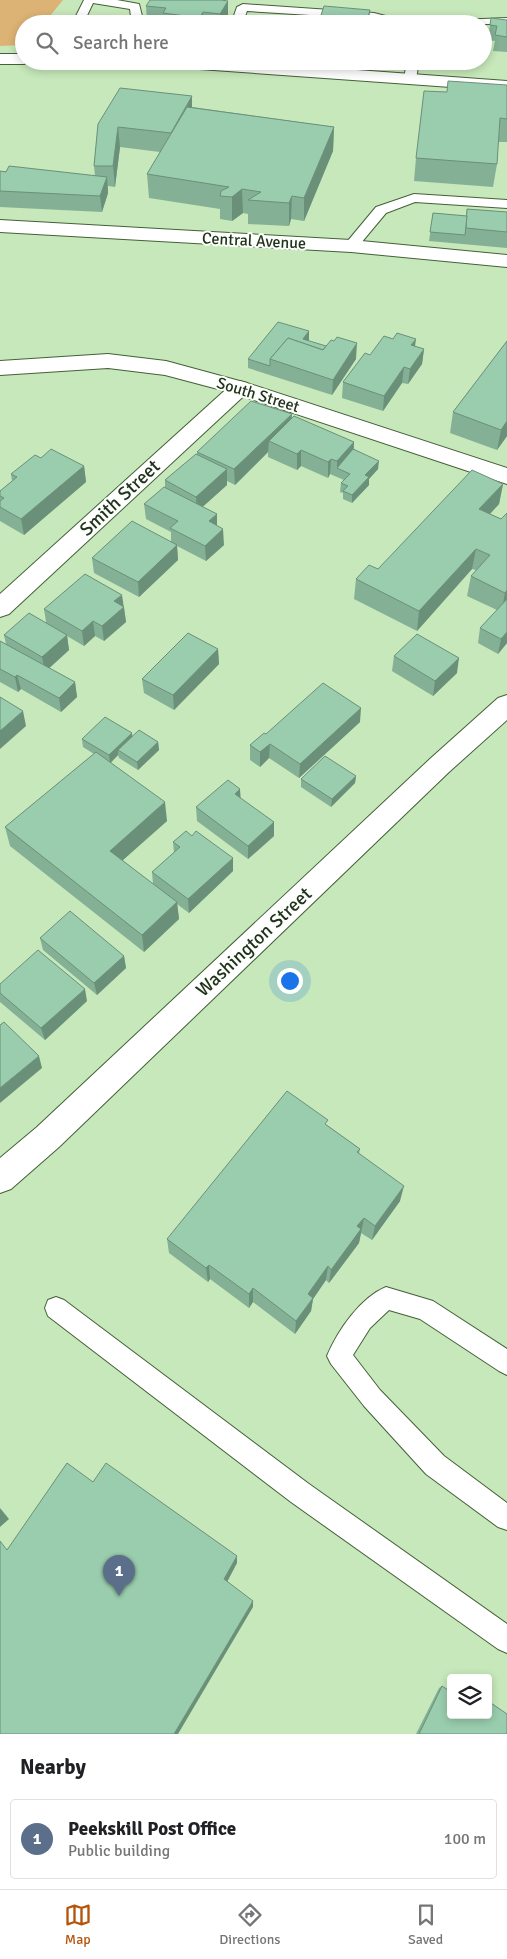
<!DOCTYPE html>
<style>
:root{--surface:#fff;--page:#f6f6f6;--text:#202124;--muted:#757577;--line:#e0e0e0;--accent:#b45309}
body{margin:0;font-family:Signika,sans-serif;background:var(--page);color:var(--text)}
.controls{position:absolute;right:15px;bottom:15px;display:grid;overflow:hidden;border-radius:5px;box-shadow:0 2px 8px #0003}
.controls button{width:45px;height:45px;display:grid;place-items:center;padding:0;border:0;border-bottom:1px solid var(--line);background:var(--surface);color:var(--text);font:25px sans-serif}
.you{position:absolute;left:289px;top:980px;width:18px;height:18px;margin:-12px;border:4px solid #fff;border-radius:50%;background:#1a73e8;box-shadow:0 0 0 8px #1a73e833}
.badge{display:grid;place-items:center;width:32px;height:32px;border-radius:50%;background:var(--accent);color:#fff;font-size:16px;font-weight:700}
.pin{position:absolute;translate:-50% -41px;filter:drop-shadow(0 1px 2px #0008)}
.pin::after{content:'';position:absolute;top:26px;width:18px;height:15px;background:inherit;clip-path:polygon(0 0,100% 0,50% 100%)}
.list{margin:0;padding:0;list-style:none}
h2{display:flex;justify-content:space-between;align-items:center;height:65px;margin:0;padding:0 20px;font-size:21px}
h2 small{font-size:16px;font-weight:400;color:var(--muted)}
.list li{display:grid;grid-template-columns:32px 1fr auto;gap:15px;align-items:center;box-sizing:border-box;height:80px;margin:0 10px 10px;padding:0 10px;border:1px solid var(--line);border-radius:5px}
.list b{display:block;font-size:19px;white-space:nowrap}
.list p{margin:0;font-size:16px;white-space:nowrap;color:var(--muted)}
.list em{font-size:16px;font-style:normal;color:var(--muted)}
.icon{flex:none;width:28px;height:28px;fill:none;stroke:currentColor;stroke-width:2;stroke-linecap:round;stroke-linejoin:round}
.map{position:relative;flex:none;width:507px;height:1734px;overflow:hidden}
.search{position:absolute;background:var(--surface);box-shadow:0 2px 8px #0003;left:15px;right:15px;top:15px;height:55px;display:flex;align-items:center;gap:12px;box-sizing:border-box;padding:0 18px;border-radius:28px;color:var(--muted);font-size:19px}
.sheet{height:155px;background:var(--surface)}
nav{display:flex;justify-content:space-around;align-items:center;box-sizing:border-box;height:70px;border-top:1px solid var(--line);background:var(--surface);font-size:14px;color:var(--muted)}
nav a{display:grid;justify-items:center;gap:2px}
nav .on{color:var(--accent)}
.map>svg:first-child{display:block}
.green{fill:#dcb374}
.lines{fill:none;stroke-linecap:round;stroke-linejoin:round}
.service-casing{stroke:#446038;stroke-width:2}
.minor-casing{stroke:#446038;stroke-width:2}
.tertiary-casing{stroke:#446038;stroke-width:2}
.primary-casing{stroke:#446038;stroke-width:2}
.service{fill:#fff;fill-rule:evenodd}
.minor{fill:#fff;fill-rule:evenodd}
.tertiary{fill:#fff;fill-rule:evenodd}
.primary{fill:#fff;fill-rule:evenodd}
.wall{fill:#84b095}
.shaded-wall{fill:#6b9079}
.building{fill:#99cdad;stroke:#6b9079}
.labels{text-anchor:middle;dominant-baseline:central;stroke-width:4;stroke-linejoin:round;paint-order:stroke}
.far-street-label{font-size:16px;fill:#24311f;stroke:#fbfffa}
.street-label{font-size:19px;fill:#24311f;stroke:#fbfffa}
</style>
<div class="map">
<svg width="507" height="1734" viewBox="0 0 507 1734">
<rect width="100%" height="100%" fill="#c7e8ba"/>
<!-- green -->
<polygon class="green" points="0,0 63,0 45,22 47,24 24,24 24,45 0,46"/>
<g class="lines">
<!-- service casing -->
<g class="service-casing">
<g id="service">
<polygon points="84,0 117,0 139,4 144,24 132,24 130,9 93,3 83,24 72,24"/>
<polygon points="243,4 374,13 409,22 410,24 391,24 374,19 247,11 242,24 231,24 237,7"/>
<polygon points="507,18 507,24 427,24 432,21"/>
<polygon points="407,61 419,61 416,79 410,82 404,79"/>
<polygon points="414,194 507,200 507,208 415,202 386,213 356,249 346,249 344,246 346,243 376,207"/>
<path d="M386,1287L433,1301L507,1349V1375L499,1371L420,1319L389,1310L370,1328L353,1355L380,1390L444,1456L507,1503V1530L498,1527L426,1474L364,1406L331,1364L327,1356C338,1330 360,1298 386,1287Z"/>
<polygon points="56,1297 64,1300 309,1484 507,1624 507,1653 498,1649 291,1502 48,1316 45,1308 48,1300"/>
</g>
</g>
<!-- minor casing -->
<g class="minor-casing">
<g id="minor">
<polygon points="0,220 351,240 507,255 507,267 351,252 0,232"/>
<polygon points="240,381 247,383 251,388 247,393 9,614 0,617 0,594 233,383"/>
</g>
</g>
<!-- tertiary casing -->
<g class="tertiary-casing">
<g id="tertiary">
<polygon points="108,354 166,361 247,383 507,468 507,484 233,393 165,375 108,368 0,375 0,361"/>
<polygon points="507,695 507,720 449,772 59,1147 11,1189 0,1193 0,1158 37,1127 431,758 498,698"/>
</g>
</g>
<!-- primary casing -->
<g class="primary-casing">
<g id="primary">
<polygon points="0,54 24,54 24,61 31,61 24,64 0,64"/>
<polygon points="149,61 232,61 507,81 507,91 157,66 151,65"/>
</g>
</g>
<!-- service -->
<use href="#service" class="service"/>
<!-- minor -->
<use href="#minor" class="minor"/>
<!-- tertiary -->
<use href="#tertiary" class="tertiary"/>
<!-- primary -->
<use href="#primary" class="primary"/>
</g>
<!-- wall -->
<g class="wall">
<polygon points="228,1 228,16 223,24 164,24 147,21 146,6"/>
<polygon points="507,20 507,52 493,51 495,41 488,40 490,25"/>
<polygon points="507,85 507,142 498,142 497,164 493,187 414,181 416,158 447,92"/>
<polygon points="192,96 192,107 334,127 333,151 304,221 291,219 289,226 248,224 248,214 243,213 232,221 220,219 220,209 149,198 147,174 160,152 120,147 115,187 108,186 108,193 102,212 0,207 0,171 95,176 94,166 98,124"/>
<polygon points="467,209 507,212 507,248 429,241 433,213 466,216"/>
<polygon points="309,331 308,341 326,346 334,341 356,359 332,395 248,368 248,359"/>
<polygon points="507,341 507,436 497,450 450,433 453,412"/>
<polygon points="415,346 424,349 422,364 408,384 402,383 383,411 342,398 343,382 370,355"/>
<polygon points="292,414 291,419 354,442 354,449 378,469 369,479 369,485 352,503 343,499 343,493 340,492 341,483 344,480 330,474 328,478 301,466 297,470 268,457 268,452 235,485 227,481 227,485 202,507 217,514 217,526 224,545 206,561 177,546 178,560 139,597 94,573 92,558 171,542 171,532 146,519 144,504 165,487 165,480 197,454 197,452"/>
<polygon points="41,458 84,466 86,482 24,535 0,521 0,491 12,481 11,474"/>
<polygon points="503,484 499,504 490,514 501,519 507,513 507,643 498,654 478,643 480,628 497,610 467,596 471,576 476,570 472,569 417,631 354,599 356,579 378,569"/>
<polygon points="123,606 124,607 126,622 104,641 95,636 84,646 67,636 69,650 49,668 75,682 77,697 61,712 21,689 18,692 0,682 0,641 6,644 4,635 46,622 44,609"/>
<polygon points="218,649 219,664 174,710 144,693 142,679"/>
<polygon points="394,656 457,673 433,696 392,671"/>
<polygon points="360,722 299,778 269,758 260,767 250,760 250,745 266,734"/>
<polygon points="132,736 158,742 159,750 138,770 119,758 118,755 111,763 167,821 122,860 153,884 152,872 174,853 173,842 233,871 189,913 177,904 179,919 144,952 10,846 5,827 94,754 83,747 82,739"/>
<polygon points="356,776 355,783 331,807 301,787 301,779"/>
<polygon points="196,807 274,836 248,859 197,821"/>
<polygon points="40,938 124,956 126,968 97,995 43,950"/>
<polygon points="0,984 87,1001 45,1040 0,1002"/>
<polygon points="327,1125 360,1149 359,1154 400,1201 372,1240 361,1233 359,1243 329,1283 326,1280 313,1299 311,1311 295,1334 253,1302 249,1308 210,1279 208,1282 169,1253 167,1239"/>
<polygon points="442,1686 451,1715 507,1734 416,1734 439,1688"/>
</g>
<!-- shaded-wall -->
<g class="shaded-wall">
<polygon points="228,1 228,16 223,24 220,24 220,14"/>
<polygon points="370,10 369,24 366,24"/>
<polygon points="203,12 203,24 200,24 200,18"/>
<polygon points="192,96 192,117 173,133"/>
<polygon points="118,127 120,147 115,187 113,166"/>
<polygon points="334,127 333,151 304,221 304,198"/>
<polygon points="107,177 108,193 102,212 100,196"/>
<polygon points="242,189 243,213 232,221 232,197"/>
<polygon points="292,196 291,219 289,226 289,203"/>
<polygon points="309,331 309,340 303,348 303,339"/>
<polygon points="416,339 414,354 411,345"/>
<polygon points="357,343 356,359 332,395 333,380"/>
<polygon points="424,349 422,364 408,384 410,369"/>
<polygon points="404,367 402,383 383,411 384,396"/>
<polygon points="292,414 291,430 269,441 268,452 235,485 234,469"/>
<polygon points="507,421 507,436 497,450 501,430"/>
<polygon points="354,442 353,458 337,468 337,461"/>
<polygon points="301,450 301,466 297,470 297,454"/>
<polygon points="331,459 330,474 328,478 328,462"/>
<polygon points="379,461 378,469 369,479 369,485 352,503 352,495 365,475"/>
<polygon points="84,466 86,482 24,535 21,519"/>
<polygon points="227,469 227,485 197,512 196,497"/>
<polygon points="503,484 499,504 476,529 479,509"/>
<polygon points="217,514 217,530 209,521"/>
<polygon points="223,529 224,545 206,561 205,546"/>
<polygon points="177,545 178,560 139,597 138,582"/>
<polygon points="476,549 472,569 417,631 419,611"/>
<polygon points="507,590 507,605 501,613 505,593"/>
<polygon points="122,595 126,622 104,641 102,626 114,601"/>
<polygon points="93,621 95,636 84,646 82,631"/>
<polygon points="507,632 507,643 498,654 501,639"/>
<polygon points="67,635 69,650 45,672 42,657"/>
<polygon points="218,649 219,664 174,710 173,695"/>
<polygon points="459,658 457,673 433,696 435,681"/>
<polygon points="17,675 21,689 18,692 15,677"/>
<polygon points="75,682 77,697 61,712 59,698"/>
<polygon points="361,708 360,722 299,778 300,764"/>
<polygon points="23,711 26,726 0,749 0,731"/>
<polygon points="132,733 133,741 118,750 118,755 110,763 109,755"/>
<polygon points="158,742 159,750 138,770 137,762"/>
<polygon points="270,744 269,758 260,767 260,752"/>
<polygon points="356,776 355,783 331,807 332,799"/>
<polygon points="240,789 241,803 235,794"/>
<polygon points="165,802 167,821 113,869 110,851"/>
<polygon points="274,822 274,836 248,859 248,846"/>
<polygon points="233,858 233,871 189,913 188,899"/>
<polygon points="177,902 179,919 144,952 142,935"/>
<polygon points="124,956 126,968 97,995 94,983"/>
<polygon points="85,989 87,1001 45,1040 41,1028"/>
<polygon points="39,1056 42,1068 0,1103 0,1088"/>
<polygon points="404,1186 400,1201 372,1240 375,1226"/>
<polygon points="364,1218 359,1243 329,1283 331,1270 357,1226"/>
<polygon points="209,1265 210,1279 208,1282 206,1268"/>
<polygon points="328,1266 326,1280 313,1299 311,1311 295,1334 296,1321 308,1294"/>
<polygon points="253,1288 253,1302 249,1308 249,1294"/>
<polygon points="0,1508 9,1519 0,1527"/>
<polygon points="237,1556 237,1563 225,1586 224,1579"/>
<polygon points="253,1601 253,1607 178,1734 174,1734"/>
</g>
<!-- building -->
<g class="building">
<polygon points="150,0 221,0 228,1 220,14 203,12 200,18 163,13 166,8 146,6"/>
<polygon points="324,6 370,10 366,24 318,24"/>
<polygon points="491,18 507,20 507,37 495,35 497,26 490,25"/>
<polygon points="448,81 507,85 507,119 500,118 497,164 416,158 424,91 447,92"/>
<polygon points="120,88 192,96 171,133 118,127 113,166 94,166 98,124"/>
<polygon points="187,107 334,127 304,198 292,196 289,203 248,200 261,192 242,189 232,197 220,196 221,191 229,187 147,174"/>
<polygon points="9,166 107,177 100,196 0,191 0,171 6,172"/>
<polygon points="467,209 507,212 507,232 466,228"/>
<polygon points="433,213 467,216 465,235 430,232"/>
<polygon points="278,322 309,331 303,339 326,346 323,350 288,338 270,359 270,366 248,359"/>
<polygon points="397,333 416,339 411,345 424,349 410,369 404,367 384,396 343,382 365,353 370,355 384,336 393,339"/>
<polygon points="337,337 357,343 333,380 270,359 288,338 323,350 331,340 334,341"/>
<polygon points="507,341 507,421 501,430 453,412"/>
<polygon points="251,401 292,414 234,469 197,452"/>
<polygon points="294,416 354,442 337,461 331,459 328,462 301,450 297,454 269,441"/>
<polygon points="51,449 84,466 21,519 0,507 0,501 4,498 0,496 0,491 17,477 11,474 35,455 41,458"/>
<polygon points="353,449 379,461 365,475 369,477 352,495 343,491 348,486 341,483 350,474 337,468"/>
<polygon points="196,454 227,469 196,497 165,480"/>
<polygon points="472,470 503,484 479,509 501,519 507,513 507,590 505,593 471,576 490,555 476,549 419,611 356,579 369,565 378,569"/>
<polygon points="164,487 217,514 209,521 223,529 205,546 170,528 178,521 144,504"/>
<polygon points="132,521 177,545 138,582 92,558"/>
<polygon points="85,574 122,595 114,601 124,607 102,626 93,621 82,631 44,609"/>
<polygon points="507,599 507,632 501,639 480,628"/>
<polygon points="29,613 67,635 42,657 4,635"/>
<polygon points="188,633 218,649 173,695 142,679"/>
<polygon points="417,634 459,658 435,681 394,656"/>
<polygon points="0,641 75,682 59,698 17,675 15,677 0,669"/>
<polygon points="323,683 361,708 300,764 270,744 260,752 250,745 264,733 266,734"/>
<polygon points="0,697 23,711 0,731"/>
<polygon points="105,717 132,733 109,755 82,739"/>
<polygon points="139,730 158,742 137,762 118,750"/>
<polygon points="96,752 165,802 110,851 177,902 142,935 5,827"/>
<polygon points="325,756 356,776 332,799 301,779"/>
<polygon points="228,780 240,789 235,794 274,822 248,846 196,807"/>
<polygon points="186,831 192,836 196,831 233,858 188,899 152,872 180,847 173,842"/>
<polygon points="70,911 124,956 94,983 40,938"/>
<polygon points="38,950 85,989 41,1028 0,993 0,984"/>
<polygon points="4,1022 39,1056 0,1088 0,1025"/>
<polygon points="287,1091 328,1120 325,1124 360,1149 357,1152 404,1186 375,1226 364,1218 357,1226 361,1229 331,1270 328,1266 308,1294 313,1298 296,1321 253,1288 249,1294 209,1265 206,1268 167,1239"/>
<polygon points="67,1463 93,1482 106,1463 237,1556 224,1579 253,1601 174,1734 0,1734 0,1541 7,1550"/>
<polygon points="442,1686 451,1692 451,1715 488,1715 488,1701 507,1714 507,1734 419,1734"/>
</g>
<g class="labels">
<!-- far-street labels -->
<g class="far-street-label">
<text transform="translate(254 241) rotate(3)">Central Avenue</text>
<text transform="translate(258 395) rotate(17)">South Street</text>
</g>
<!-- street labels -->
<g class="street-label">
<text transform="translate(120 498) rotate(-43)">Smith Street</text>
<text transform="translate(254 942) rotate(-43)">Washington Street</text>
</g>
</g>
</svg>
<div class="controls">
<button><svg class="icon" aria-label="layers" viewBox="0 0 24 24"><path d="M12 4l9 5-9 5-9-5zM3 14l9 5 9-5"/></svg></button>
</div>
<div class="you"></div>
<div class="pin badge" style="left:119px;top:1596px;background:#5c6f8a">1</div>
<div class="search"><svg class="icon" aria-label="search" viewBox="0 0 24 24"><circle cx="10" cy="10" r="6"/><path d="M15 15l6 6"/></svg>Search here</div>
</div>
<section class="sheet">
<h2>Nearby<small></small></h2>
<ul class="list">
<li><span class="badge" style="background:#5c6f8a">1</span><div><b>Peekskill Post Office</b><p>Public building</p></div><em>100 m</em></li>
</ul>
</section>
<nav>
<a class="on"><svg class="icon" aria-label="map" viewBox="0 0 24 24"><path d="M3 6l6-2 6 2 6-2v14l-6 2-6-2-6 2zM9 4v14M15 6v14"/></svg>Map</a>
<a><svg class="icon" aria-label="directions" viewBox="0 0 24 24"><path d="M12 3l9 9-9 9-9-9zM9 14v-3h6M13 9l2 2-2 2"/></svg>Directions</a>
<a><svg class="icon" aria-label="saved" viewBox="0 0 24 24"><path d="M7 4h10v16l-5-4-5 4z"/></svg>Saved</a>
</nav>
